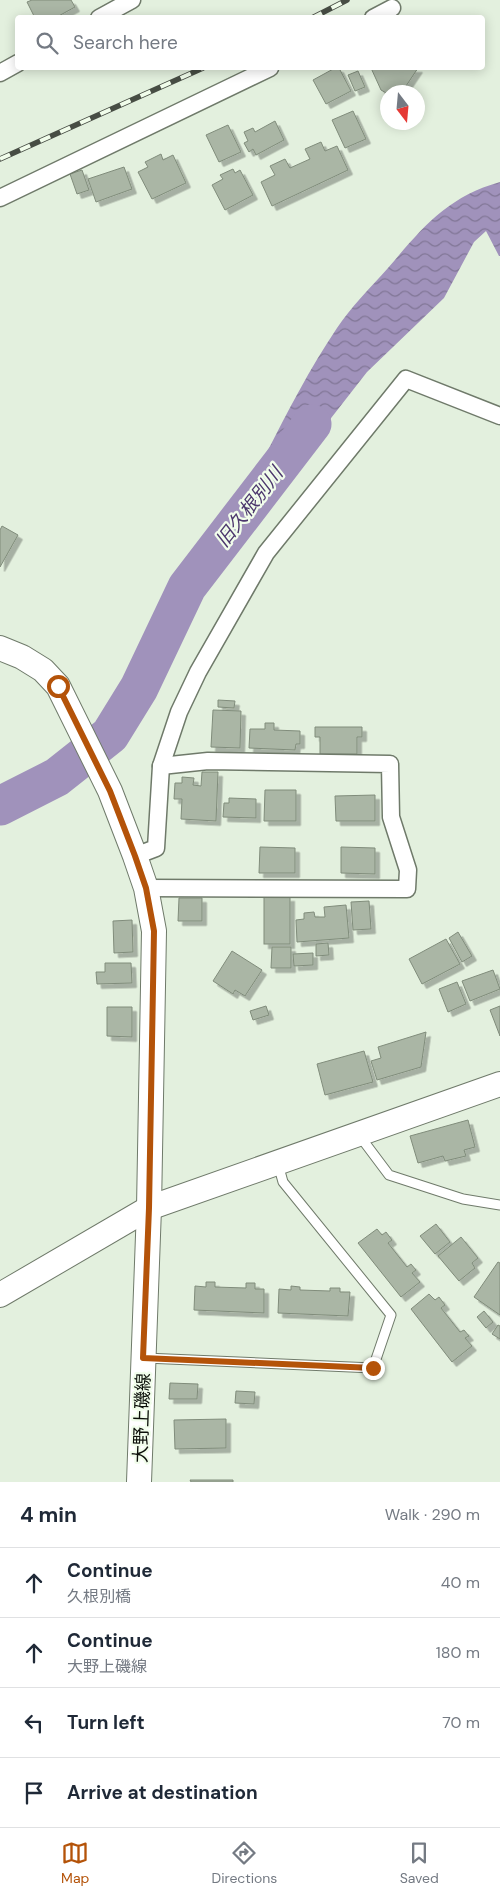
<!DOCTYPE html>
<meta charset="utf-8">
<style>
:root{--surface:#fff;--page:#f2f2f3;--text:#1f2937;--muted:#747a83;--line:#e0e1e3;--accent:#b45309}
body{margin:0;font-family:"DM Sans","Noto Sans JP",sans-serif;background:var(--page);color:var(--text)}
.compass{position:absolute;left:380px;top:85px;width:45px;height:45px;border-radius:50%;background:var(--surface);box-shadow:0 2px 12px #0003;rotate:164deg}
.stop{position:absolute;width:15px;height:15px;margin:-11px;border:4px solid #b45309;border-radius:50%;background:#fff}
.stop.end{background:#b45309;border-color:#fff;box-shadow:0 1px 5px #0008}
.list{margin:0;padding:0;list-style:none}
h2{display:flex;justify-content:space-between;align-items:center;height:65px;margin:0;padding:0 20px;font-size:21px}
h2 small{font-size:16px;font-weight:400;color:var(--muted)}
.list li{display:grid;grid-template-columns:32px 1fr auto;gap:15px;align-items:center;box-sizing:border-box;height:70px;padding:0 20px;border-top:1px solid var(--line)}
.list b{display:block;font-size:19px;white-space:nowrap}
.list p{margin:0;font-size:16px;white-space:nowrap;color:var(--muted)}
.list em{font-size:16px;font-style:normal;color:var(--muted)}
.icon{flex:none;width:28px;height:28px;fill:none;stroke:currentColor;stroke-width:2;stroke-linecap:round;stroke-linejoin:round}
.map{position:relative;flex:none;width:500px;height:1482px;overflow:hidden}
.search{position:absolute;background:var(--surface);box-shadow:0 2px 12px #0003;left:15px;right:15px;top:15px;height:55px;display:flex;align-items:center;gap:12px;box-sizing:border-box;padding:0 18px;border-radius:5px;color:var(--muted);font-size:19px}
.sheet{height:345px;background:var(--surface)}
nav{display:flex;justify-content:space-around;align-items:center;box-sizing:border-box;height:70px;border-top:1px solid var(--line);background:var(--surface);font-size:14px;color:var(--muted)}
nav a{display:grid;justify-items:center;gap:2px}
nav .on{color:var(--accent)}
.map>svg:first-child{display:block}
.water{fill:url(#water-waves)}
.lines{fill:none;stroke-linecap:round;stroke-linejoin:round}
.river{stroke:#a092bb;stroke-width:39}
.building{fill:#aab6a5;stroke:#808c7b;filter:url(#shadow)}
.lane-casing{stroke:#6f7a6a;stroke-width:11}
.street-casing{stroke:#6f7a6a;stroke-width:19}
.secondary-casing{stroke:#6f7a6a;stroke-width:26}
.lane{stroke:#fff;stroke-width:9}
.street{stroke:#fff;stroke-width:16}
.secondary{stroke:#fff;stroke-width:24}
.rail-casing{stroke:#474d44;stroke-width:5.5}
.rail{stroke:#f1fdeb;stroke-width:4;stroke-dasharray:11;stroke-linecap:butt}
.route{stroke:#b45309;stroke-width:6}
.labels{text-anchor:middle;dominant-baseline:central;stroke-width:4.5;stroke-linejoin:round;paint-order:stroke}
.street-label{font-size:18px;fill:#0c100a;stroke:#f1fdeb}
.water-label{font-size:19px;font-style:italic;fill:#4c376d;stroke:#f1fdeb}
</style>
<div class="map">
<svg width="500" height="1482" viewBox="0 0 500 1482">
<defs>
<pattern id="water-waves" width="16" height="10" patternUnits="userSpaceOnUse" patternTransform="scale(1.25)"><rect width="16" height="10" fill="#a092bb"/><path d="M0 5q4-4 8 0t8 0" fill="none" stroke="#817696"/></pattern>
<filter id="shadow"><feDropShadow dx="4.5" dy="4.5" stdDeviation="0" flood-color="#0004"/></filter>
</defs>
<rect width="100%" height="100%" fill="#e3f0de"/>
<!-- water -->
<path class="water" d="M500,182V256H499L486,231L474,242L444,298L367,372L289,472L266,454C288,411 310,368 337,328C351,307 371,287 388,268C423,227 447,197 500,182Z"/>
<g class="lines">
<!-- river -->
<polyline class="river" points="0,806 57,777 110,735 139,688 187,587 312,424"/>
</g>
<!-- building -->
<g class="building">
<polygon points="32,0 71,0 75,7 55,18 35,18 27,2"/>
<polygon points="335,68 339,68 351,91 326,104 313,80"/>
<polygon points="371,68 418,68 402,92 388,92 388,94 381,90"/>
<polygon points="358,71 365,87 355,91 348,75"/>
<polygon points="353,111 366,139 345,148 332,120"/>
<polygon points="275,121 284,140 256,155 253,149 249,152 244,143 248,141 244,132 253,128 255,132"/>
<polygon points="228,125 241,152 219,162 206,135"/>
<polygon points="321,142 325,151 337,146 348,170 272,206 261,182 275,175 270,166 285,159 290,168 310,159 305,149"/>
<polygon points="161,154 163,160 173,155 186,183 152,199 138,172 148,167 145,162"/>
<polygon points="124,167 132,189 96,202 88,179"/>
<polygon points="233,169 235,173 240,170 253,195 225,210 212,185 223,179 220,175"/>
<polygon points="82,170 89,190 77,194 70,174"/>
<polygon points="2,526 18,535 0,567 0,530"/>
<polygon points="218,700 235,701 234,708 218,707"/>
<polygon points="213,710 241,711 240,748 211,747"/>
<polygon points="265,723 274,723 274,730 300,731 300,744 296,744 295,750 249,748 250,729 265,729"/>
<polygon points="315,727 362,727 362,737 357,737 357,754 320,754 320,737 315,737"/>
<polygon points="202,772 218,772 216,821 181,819 182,799 174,799 175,783 182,783 182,777 194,778 193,785 201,786"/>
<polygon points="265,790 296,790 296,821 264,821"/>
<polygon points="375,795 375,821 336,821 335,796"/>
<polygon points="229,798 256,799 256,818 223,817 224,803 229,803"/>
<polygon points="260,847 295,848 295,873 259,873"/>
<polygon points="341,847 375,848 375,874 341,873"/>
<rect x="264" y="897" width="26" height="47"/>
<polygon points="179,898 202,898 202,921 178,921"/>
<polygon points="369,901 371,929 353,930 351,902"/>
<polygon points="346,905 349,938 297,942 296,920 304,919 304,913 314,912 315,917 325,917 324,907"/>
<polygon points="132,920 133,952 114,953 113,921"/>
<polygon points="458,932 472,956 462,962 449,938"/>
<polygon points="446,939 460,964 422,984 409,959"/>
<polygon points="328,943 329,955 316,956 316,944"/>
<polygon points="272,947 291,947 291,968 271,968"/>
<polygon points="232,951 262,970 245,996 235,990 233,994 213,981"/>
<polygon points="313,953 313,965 294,966 293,954"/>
<polygon points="105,963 131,963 132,983 97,984 96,972 105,972"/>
<polygon points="493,970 500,989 470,1001 462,981"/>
<polygon points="457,982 466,1004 448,1012 439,989"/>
<polygon points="266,1006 269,1015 253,1020 250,1011"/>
<polygon points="500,1006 500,1036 490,1010"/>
<polygon points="107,1007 132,1007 132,1037 107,1036"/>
<polygon points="426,1032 421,1067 377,1080 371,1061 381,1058 378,1047"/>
<polygon points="364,1051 373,1082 325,1095 317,1064"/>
<polygon points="468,1120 475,1147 464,1150 466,1156 445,1161 443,1156 418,1163 410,1136"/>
<polygon points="436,1224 450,1242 435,1254 420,1236"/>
<polygon points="377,1229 382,1235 386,1232 392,1240 388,1243 407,1267 411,1264 416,1270 412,1273 420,1282 401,1297 358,1243"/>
<polygon points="461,1237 478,1258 472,1263 475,1268 459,1281 438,1256"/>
<polygon points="498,1262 500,1263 500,1315 474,1297"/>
<polygon points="206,1282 215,1282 215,1287 246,1288 246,1283 255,1283 255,1289 264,1289 264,1313 194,1310 195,1286 206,1287"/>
<polygon points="291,1286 300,1287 300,1290 330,1291 330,1288 340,1288 340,1292 350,1292 348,1316 278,1313 279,1289 291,1290"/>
<polygon points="429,1294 435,1300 439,1297 445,1305 441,1308 460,1332 464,1330 469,1336 465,1338 472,1346 452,1362 411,1309"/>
<polygon points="484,1311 493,1322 486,1328 477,1317"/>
<polygon points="498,1325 500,1326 500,1339 492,1334"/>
<polygon points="170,1383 198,1384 197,1399 169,1399"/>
<polygon points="236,1391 255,1392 254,1404 235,1403"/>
<polygon points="226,1419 226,1448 175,1449 174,1420"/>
<polygon points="190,1480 233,1480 233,1482 191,1482"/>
</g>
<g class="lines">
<!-- lane casing -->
<g class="lane-casing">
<g id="lane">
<polyline points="359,1135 389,1175 463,1199 500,1205"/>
<polyline points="145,1358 373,1368 391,1315 283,1182 278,1164"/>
</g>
</g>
<!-- street casing -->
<g class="street-casing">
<g id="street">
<polyline points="99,18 132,0"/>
<polyline points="373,18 392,8"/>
<polyline points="0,73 18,63"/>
<polyline points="0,198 270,68"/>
<polyline points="135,856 156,848 161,766 179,712 198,672 266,553 406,379 500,416"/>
<polyline points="146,888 407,889 408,870 391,817 390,764 208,761 161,766"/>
</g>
</g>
<!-- secondary casing -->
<g class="secondary-casing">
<g id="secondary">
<polyline points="0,648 22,657 43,670 58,686 110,791 135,856 146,888 154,931 149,1208 139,1482"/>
<polyline points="0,1295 149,1208 500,1084"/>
</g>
</g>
<!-- lane -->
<use href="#lane" class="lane"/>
<!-- street -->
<use href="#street" class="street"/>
<!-- secondary -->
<use href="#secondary" class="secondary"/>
<!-- rail casing -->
<g class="rail-casing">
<g id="rail">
<polyline points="312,18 347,0"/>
<polyline points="0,159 203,68"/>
</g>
</g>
<!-- rail -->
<use href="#rail" class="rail"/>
</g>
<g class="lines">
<!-- route -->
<polyline class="route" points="58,686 110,791 135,856 146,888 154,931 149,1208 143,1358 373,1368"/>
</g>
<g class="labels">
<!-- street labels -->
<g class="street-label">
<text transform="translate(142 1418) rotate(-88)">大野上磯線</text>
</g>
<!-- water labels -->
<g class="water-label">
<text transform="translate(249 507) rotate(-52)">旧久根別川</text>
</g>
</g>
</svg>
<svg class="compass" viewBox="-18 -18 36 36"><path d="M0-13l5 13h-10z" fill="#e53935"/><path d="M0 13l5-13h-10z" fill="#747a83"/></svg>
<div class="stop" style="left:58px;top:686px"></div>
<div class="stop end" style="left:373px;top:1368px"></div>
<div class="search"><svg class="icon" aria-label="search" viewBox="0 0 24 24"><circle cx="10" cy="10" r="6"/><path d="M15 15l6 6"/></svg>Search here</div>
</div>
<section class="sheet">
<h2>4 min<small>Walk · 290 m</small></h2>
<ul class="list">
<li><svg class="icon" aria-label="ahead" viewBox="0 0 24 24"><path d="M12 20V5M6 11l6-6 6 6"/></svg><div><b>Continue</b><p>久根別橋</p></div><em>40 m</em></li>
<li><svg class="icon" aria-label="ahead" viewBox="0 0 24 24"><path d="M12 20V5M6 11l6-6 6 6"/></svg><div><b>Continue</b><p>大野上磯線</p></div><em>180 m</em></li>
<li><svg class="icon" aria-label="left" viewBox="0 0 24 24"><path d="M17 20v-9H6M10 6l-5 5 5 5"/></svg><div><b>Turn left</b></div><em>70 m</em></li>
<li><svg class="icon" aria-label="arrive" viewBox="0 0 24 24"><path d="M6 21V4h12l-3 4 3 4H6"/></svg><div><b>Arrive at destination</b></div></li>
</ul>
</section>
<nav>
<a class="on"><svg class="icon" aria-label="map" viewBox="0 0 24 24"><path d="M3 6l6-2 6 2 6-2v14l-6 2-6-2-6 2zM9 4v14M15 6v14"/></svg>Map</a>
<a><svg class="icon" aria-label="directions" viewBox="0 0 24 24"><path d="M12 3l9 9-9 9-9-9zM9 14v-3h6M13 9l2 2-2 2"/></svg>Directions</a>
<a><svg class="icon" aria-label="saved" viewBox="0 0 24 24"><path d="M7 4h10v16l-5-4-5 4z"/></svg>Saved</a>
</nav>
